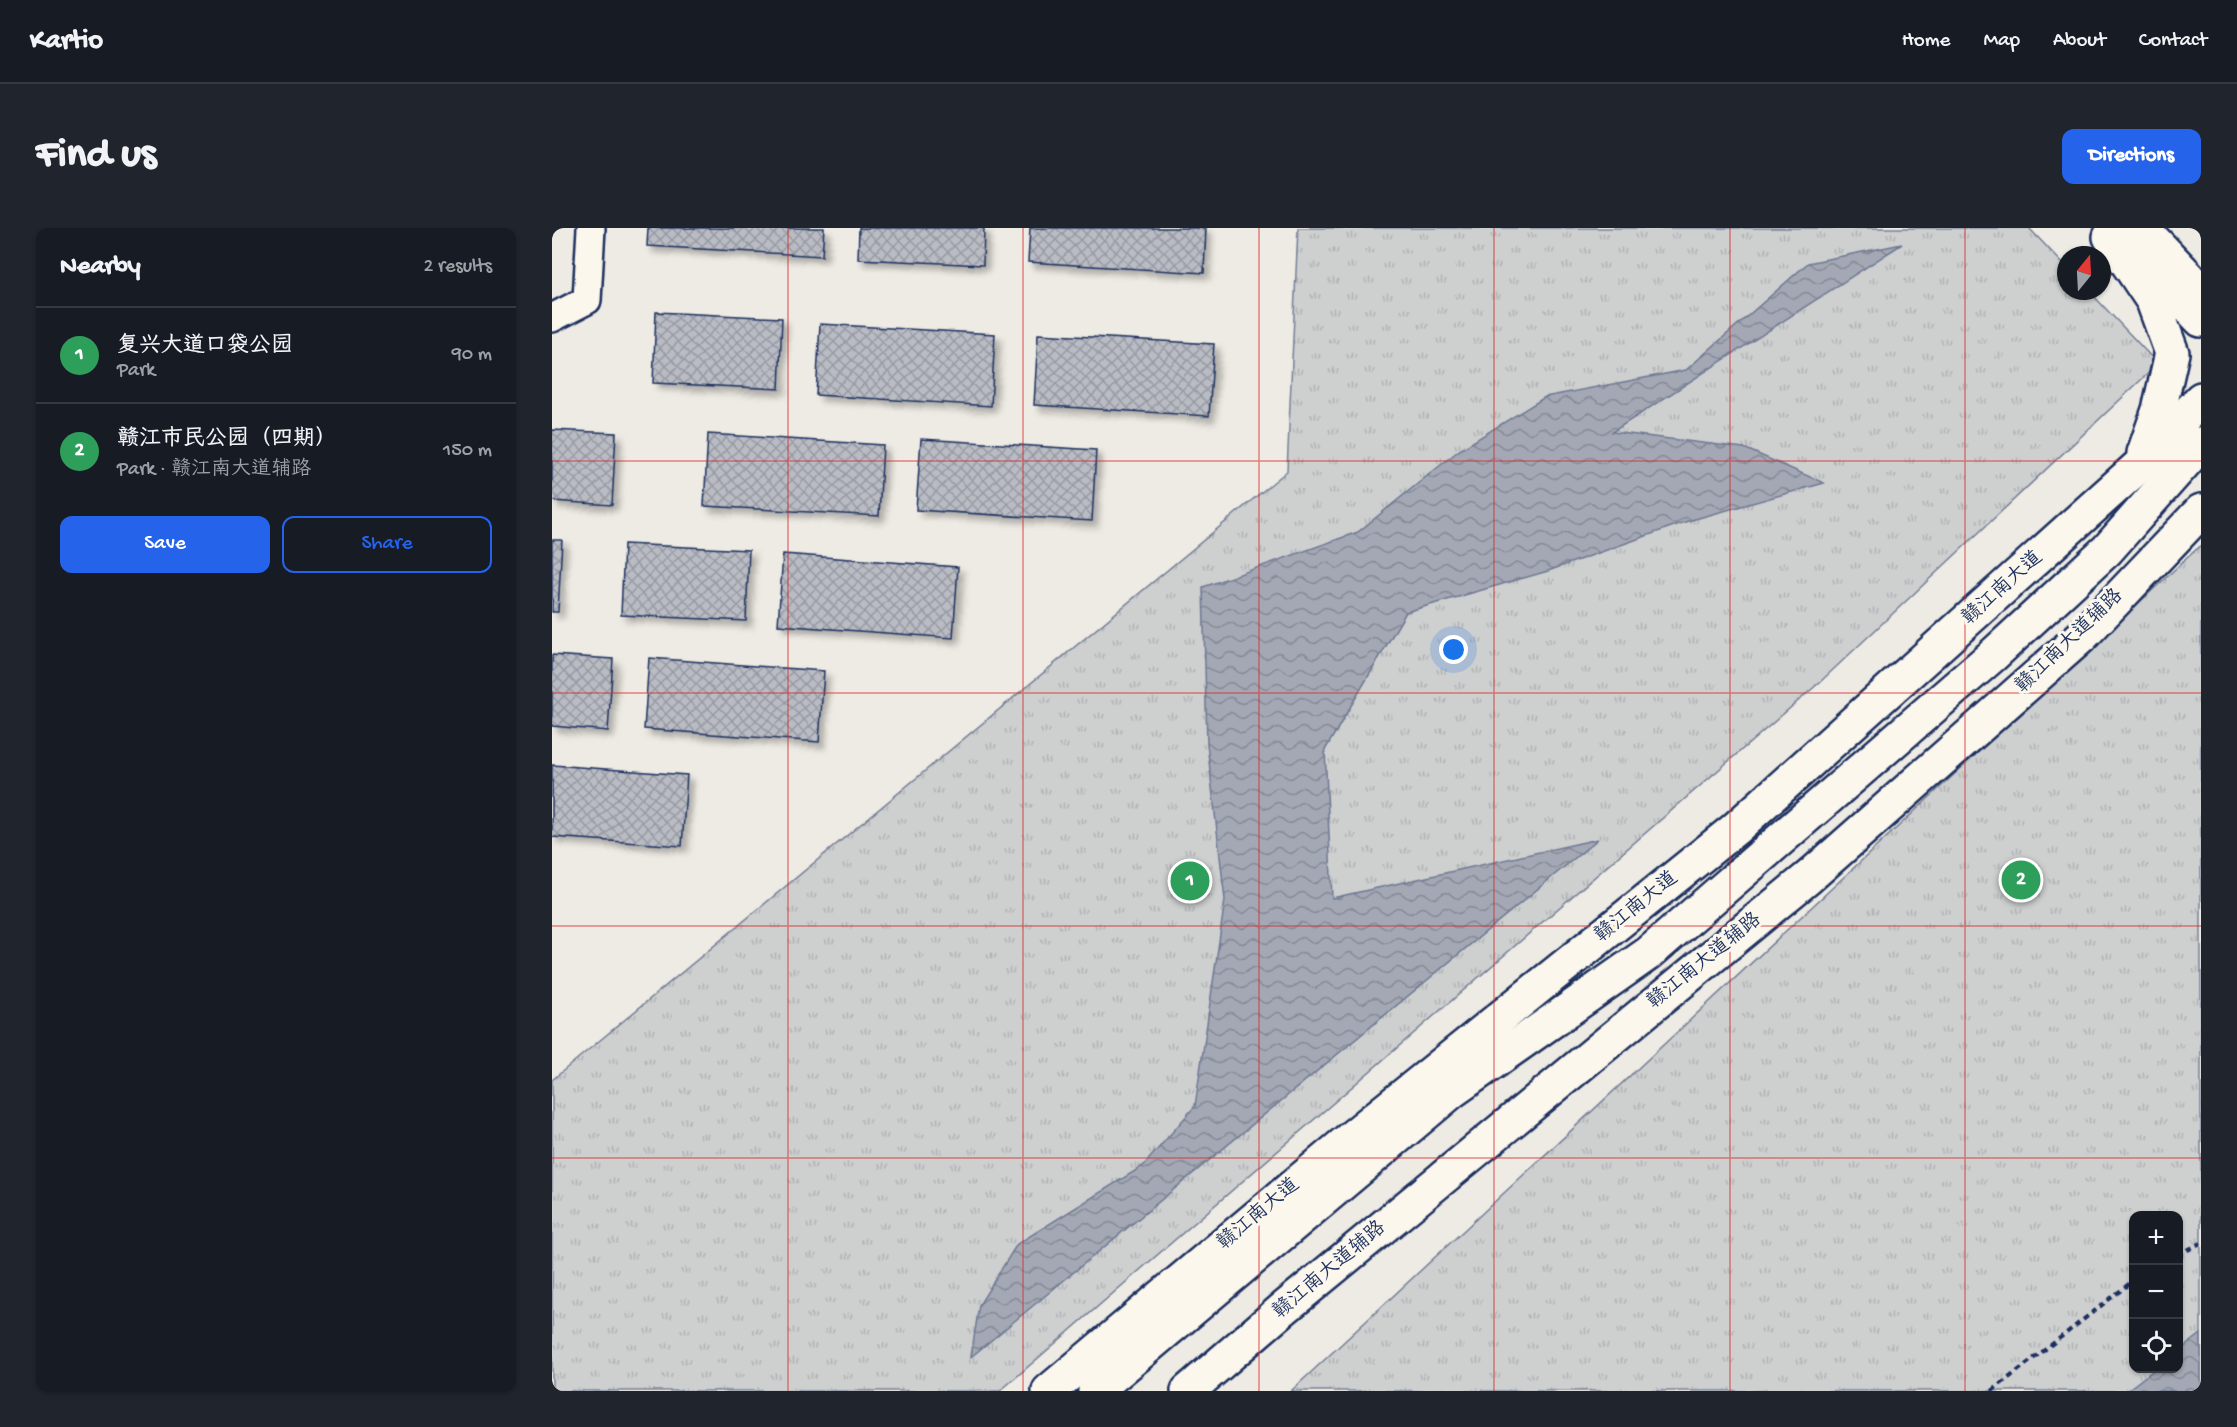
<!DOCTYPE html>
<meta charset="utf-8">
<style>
:root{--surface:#171b24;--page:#20242c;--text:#f1f3f6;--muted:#9ea1a6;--line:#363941;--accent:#2563eb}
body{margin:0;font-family:"Gochi Hand","LXGW WenKai TC",sans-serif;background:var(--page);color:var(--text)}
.controls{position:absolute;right:18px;bottom:18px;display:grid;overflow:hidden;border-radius:12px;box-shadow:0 2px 4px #0004}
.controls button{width:54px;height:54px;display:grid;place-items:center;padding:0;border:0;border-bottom:2px solid var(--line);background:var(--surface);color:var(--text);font:30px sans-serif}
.compass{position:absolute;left:1505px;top:18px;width:54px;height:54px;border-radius:50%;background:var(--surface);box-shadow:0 2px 4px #0004;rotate:18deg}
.you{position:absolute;left:902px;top:422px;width:21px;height:21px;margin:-15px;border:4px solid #fff;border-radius:50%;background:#1a73e8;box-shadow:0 0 0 9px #1a73e833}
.badge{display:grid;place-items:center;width:39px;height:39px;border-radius:50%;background:var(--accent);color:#fff;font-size:20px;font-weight:700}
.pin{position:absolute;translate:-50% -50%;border:3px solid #fff;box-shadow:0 2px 6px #0006}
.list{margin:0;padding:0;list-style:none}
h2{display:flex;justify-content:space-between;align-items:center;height:78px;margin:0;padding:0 24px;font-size:26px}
h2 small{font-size:20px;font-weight:400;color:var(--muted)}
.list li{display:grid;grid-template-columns:39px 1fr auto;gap:18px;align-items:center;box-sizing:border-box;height:96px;padding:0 24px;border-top:2px solid var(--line)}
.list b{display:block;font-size:22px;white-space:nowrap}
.list p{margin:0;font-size:20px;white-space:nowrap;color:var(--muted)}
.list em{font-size:20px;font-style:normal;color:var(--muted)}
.actions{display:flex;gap:12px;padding:18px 24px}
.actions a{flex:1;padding:14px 0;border:2px solid var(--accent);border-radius:12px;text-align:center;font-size:21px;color:var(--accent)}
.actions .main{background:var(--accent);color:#fff}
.icon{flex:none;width:33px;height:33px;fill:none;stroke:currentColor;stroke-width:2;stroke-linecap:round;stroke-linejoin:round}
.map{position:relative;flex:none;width:1649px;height:1163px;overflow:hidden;border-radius:12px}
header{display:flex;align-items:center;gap:36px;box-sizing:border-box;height:84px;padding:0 30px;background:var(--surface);border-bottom:2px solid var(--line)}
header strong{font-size:28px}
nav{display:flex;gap:33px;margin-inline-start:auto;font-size:21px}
.intro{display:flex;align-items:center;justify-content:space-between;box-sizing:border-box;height:144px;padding:0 36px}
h1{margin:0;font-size:42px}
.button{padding:15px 27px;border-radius:12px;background:var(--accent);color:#fff;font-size:21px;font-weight:700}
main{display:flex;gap:36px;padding:0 36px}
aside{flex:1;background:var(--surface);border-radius:12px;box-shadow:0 2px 4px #0004}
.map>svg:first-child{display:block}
.park{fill:url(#park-tufts);stroke:#747f96;stroke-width:1.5;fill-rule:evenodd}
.water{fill:url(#water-waves);stroke:#6d7892;stroke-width:1.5}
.building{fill:url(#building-cross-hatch);stroke:#1b2f5e;stroke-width:1.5;filter:url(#shadow)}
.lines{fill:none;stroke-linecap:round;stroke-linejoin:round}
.minor-casing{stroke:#1b2f5e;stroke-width:32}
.tertiary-casing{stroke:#1b2f5e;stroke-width:38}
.secondary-casing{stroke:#1b2f5e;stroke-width:38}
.primary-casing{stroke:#1b2f5e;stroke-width:38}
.trunk-casing{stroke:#1b2f5e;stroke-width:38}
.path{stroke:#1b2f5e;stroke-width:4;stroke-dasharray:6 4.5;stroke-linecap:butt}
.minor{stroke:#fbf7ec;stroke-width:27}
.tertiary{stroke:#fbf7ec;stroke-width:33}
.secondary{stroke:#fbf7ec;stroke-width:33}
.primary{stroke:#fbf7ec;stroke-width:33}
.trunk{stroke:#fbf7ec;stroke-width:33}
.grid{fill:none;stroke:#d62828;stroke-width:1.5;stroke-opacity:0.55}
.labels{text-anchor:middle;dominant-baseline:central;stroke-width:6;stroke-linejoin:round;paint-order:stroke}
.street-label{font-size:20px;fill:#1b2f5e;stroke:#fbf7ec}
</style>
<header>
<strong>Kartio</strong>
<nav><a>Home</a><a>Map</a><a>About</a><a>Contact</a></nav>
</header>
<div class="intro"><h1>Find us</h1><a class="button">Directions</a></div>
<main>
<aside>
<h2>Nearby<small>2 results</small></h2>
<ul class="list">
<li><span class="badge" style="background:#2e9e5b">1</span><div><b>复兴大道口袋公园</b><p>Park</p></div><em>90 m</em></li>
<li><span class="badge" style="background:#2e9e5b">2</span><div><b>赣江市民公园（四期）</b><p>Park · 赣江南大道辅路</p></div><em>150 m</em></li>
</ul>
<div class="actions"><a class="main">Save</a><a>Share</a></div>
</aside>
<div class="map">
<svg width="1649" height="1163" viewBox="0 0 1649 1163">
<defs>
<pattern id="park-tufts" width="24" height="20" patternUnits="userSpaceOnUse" patternTransform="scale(1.5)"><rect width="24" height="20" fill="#cecfcf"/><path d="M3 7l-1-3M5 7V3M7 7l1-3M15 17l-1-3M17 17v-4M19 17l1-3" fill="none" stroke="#b0b2b4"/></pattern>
<pattern id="water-waves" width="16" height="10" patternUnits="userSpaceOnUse" patternTransform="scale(1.5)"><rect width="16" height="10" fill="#a3a8b4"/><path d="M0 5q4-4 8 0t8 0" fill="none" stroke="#848996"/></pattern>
<pattern id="building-cross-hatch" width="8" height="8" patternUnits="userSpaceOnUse" patternTransform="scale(1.5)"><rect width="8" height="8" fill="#b9bcc3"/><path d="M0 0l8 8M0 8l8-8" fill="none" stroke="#9699a2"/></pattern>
<filter id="shadow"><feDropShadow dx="5.5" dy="5.5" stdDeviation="3" flood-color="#0004"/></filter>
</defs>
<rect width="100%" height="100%" fill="#eeebe4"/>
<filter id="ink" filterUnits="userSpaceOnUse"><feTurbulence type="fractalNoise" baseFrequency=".0167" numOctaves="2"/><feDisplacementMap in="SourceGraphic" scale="12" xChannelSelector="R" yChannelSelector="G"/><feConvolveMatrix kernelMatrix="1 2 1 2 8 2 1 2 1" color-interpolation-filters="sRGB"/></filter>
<g filter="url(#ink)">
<!-- park -->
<g class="park">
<polygon points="746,0 1477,0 1514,39 1514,63 1537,63 1606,136 1267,455 448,1163 0,1163 0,852 735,243"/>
<path d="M1649,317V1163H739ZM1582,988H1626V1140H1582Z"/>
</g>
<!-- water -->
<g class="water">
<polygon points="1350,16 1060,204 1192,220 1272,255 1136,293 996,343 854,384 773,522 780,670 1046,611 419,1129 427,1077 465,1016 591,938 643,878 673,672 655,516 651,359 806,304 906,223 993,169 1134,142 1256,35"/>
<polygon points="1649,1106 1649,1163 1574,1163 1603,1141 1626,1140 1627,1123"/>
</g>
<!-- building -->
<g class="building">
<polygon points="96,0 272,0 270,28 95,18"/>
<polygon points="307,0 432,0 431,37 306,31"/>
<polygon points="478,0 654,0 652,45 476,34"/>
<polygon points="104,84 230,90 227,161 101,155"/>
<polygon points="268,96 443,106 439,178 264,167"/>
<polygon points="486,106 662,116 657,188 482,177"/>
<polygon points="0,202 64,205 60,277 0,273"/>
<polygon points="156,206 331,217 327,288 152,278"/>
<polygon points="369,211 544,222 540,293 364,282"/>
<polygon points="0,312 10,312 6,384 0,384"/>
<polygon points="72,316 197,322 194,393 69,387"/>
<polygon points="231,326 406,339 401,410 226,397"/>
<polygon points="0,427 61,431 56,503 0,498"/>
<polygon points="97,430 272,443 267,514 92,501"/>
<polygon points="0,537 135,547 130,618 0,609"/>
</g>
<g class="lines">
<!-- minor casing -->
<g class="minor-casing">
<polyline id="minor" points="0,90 35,72 39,0"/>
</g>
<!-- tertiary casing -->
<g class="tertiary-casing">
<polyline id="tertiary" points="636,1163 730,1082 1257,649 1529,409 1649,283"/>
</g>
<!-- secondary casing -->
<g class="secondary-casing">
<g id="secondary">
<polyline points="1558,9 1601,73 1620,125 1607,182 1592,225"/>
<polyline points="497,1163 800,909 1183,601 1588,237 1649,171"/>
<polyline points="543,1163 899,864 1097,725 1439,429 1555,322 1649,216"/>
</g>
</g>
<!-- primary casing -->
<g class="primary-casing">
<polyline id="primary" points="1561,0 1649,92"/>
</g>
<!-- trunk casing -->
<g class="trunk-casing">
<polyline id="trunk" points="1590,0 1649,62"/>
</g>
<!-- path -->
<g class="path">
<polyline points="1626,1027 1649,1015"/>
<polyline points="1440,1163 1582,1052"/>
</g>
<!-- minor -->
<use href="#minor" class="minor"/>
<!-- tertiary -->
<use href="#tertiary" class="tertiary"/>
<!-- secondary -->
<use href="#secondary" class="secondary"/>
<!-- primary -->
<use href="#primary" class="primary"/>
<!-- trunk -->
<use href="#trunk" class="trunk"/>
</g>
</g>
<!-- grid -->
<path class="grid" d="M236,0V1163M471,0V1163M707,0V1163M942,0V1163M1178,0V1163M1413,0V1163M0,233H1649M0,465H1649M0,698H1649M0,930H1649"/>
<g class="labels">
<!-- street labels -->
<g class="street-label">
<text transform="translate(1451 361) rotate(-42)">赣江南大道</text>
<text transform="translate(1518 414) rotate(-44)">赣江南大道辅路</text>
<text transform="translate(1085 680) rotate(-39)">赣江南大道</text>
<text transform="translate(1153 734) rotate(-39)">赣江南大道辅路</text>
<text transform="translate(707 987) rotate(-40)">赣江南大道</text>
<text transform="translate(778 1043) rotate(-40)">赣江南大道辅路</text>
</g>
</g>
</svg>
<div class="controls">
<button>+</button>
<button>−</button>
<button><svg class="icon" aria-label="locate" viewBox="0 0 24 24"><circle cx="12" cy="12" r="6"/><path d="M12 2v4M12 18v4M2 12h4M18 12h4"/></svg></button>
</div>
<svg class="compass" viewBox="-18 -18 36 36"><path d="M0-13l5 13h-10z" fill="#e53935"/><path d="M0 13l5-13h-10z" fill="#9ea1a6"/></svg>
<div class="you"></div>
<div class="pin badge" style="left:638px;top:653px;background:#2e9e5b">1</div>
<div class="pin badge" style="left:1469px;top:652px;background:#2e9e5b">2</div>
</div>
</main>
